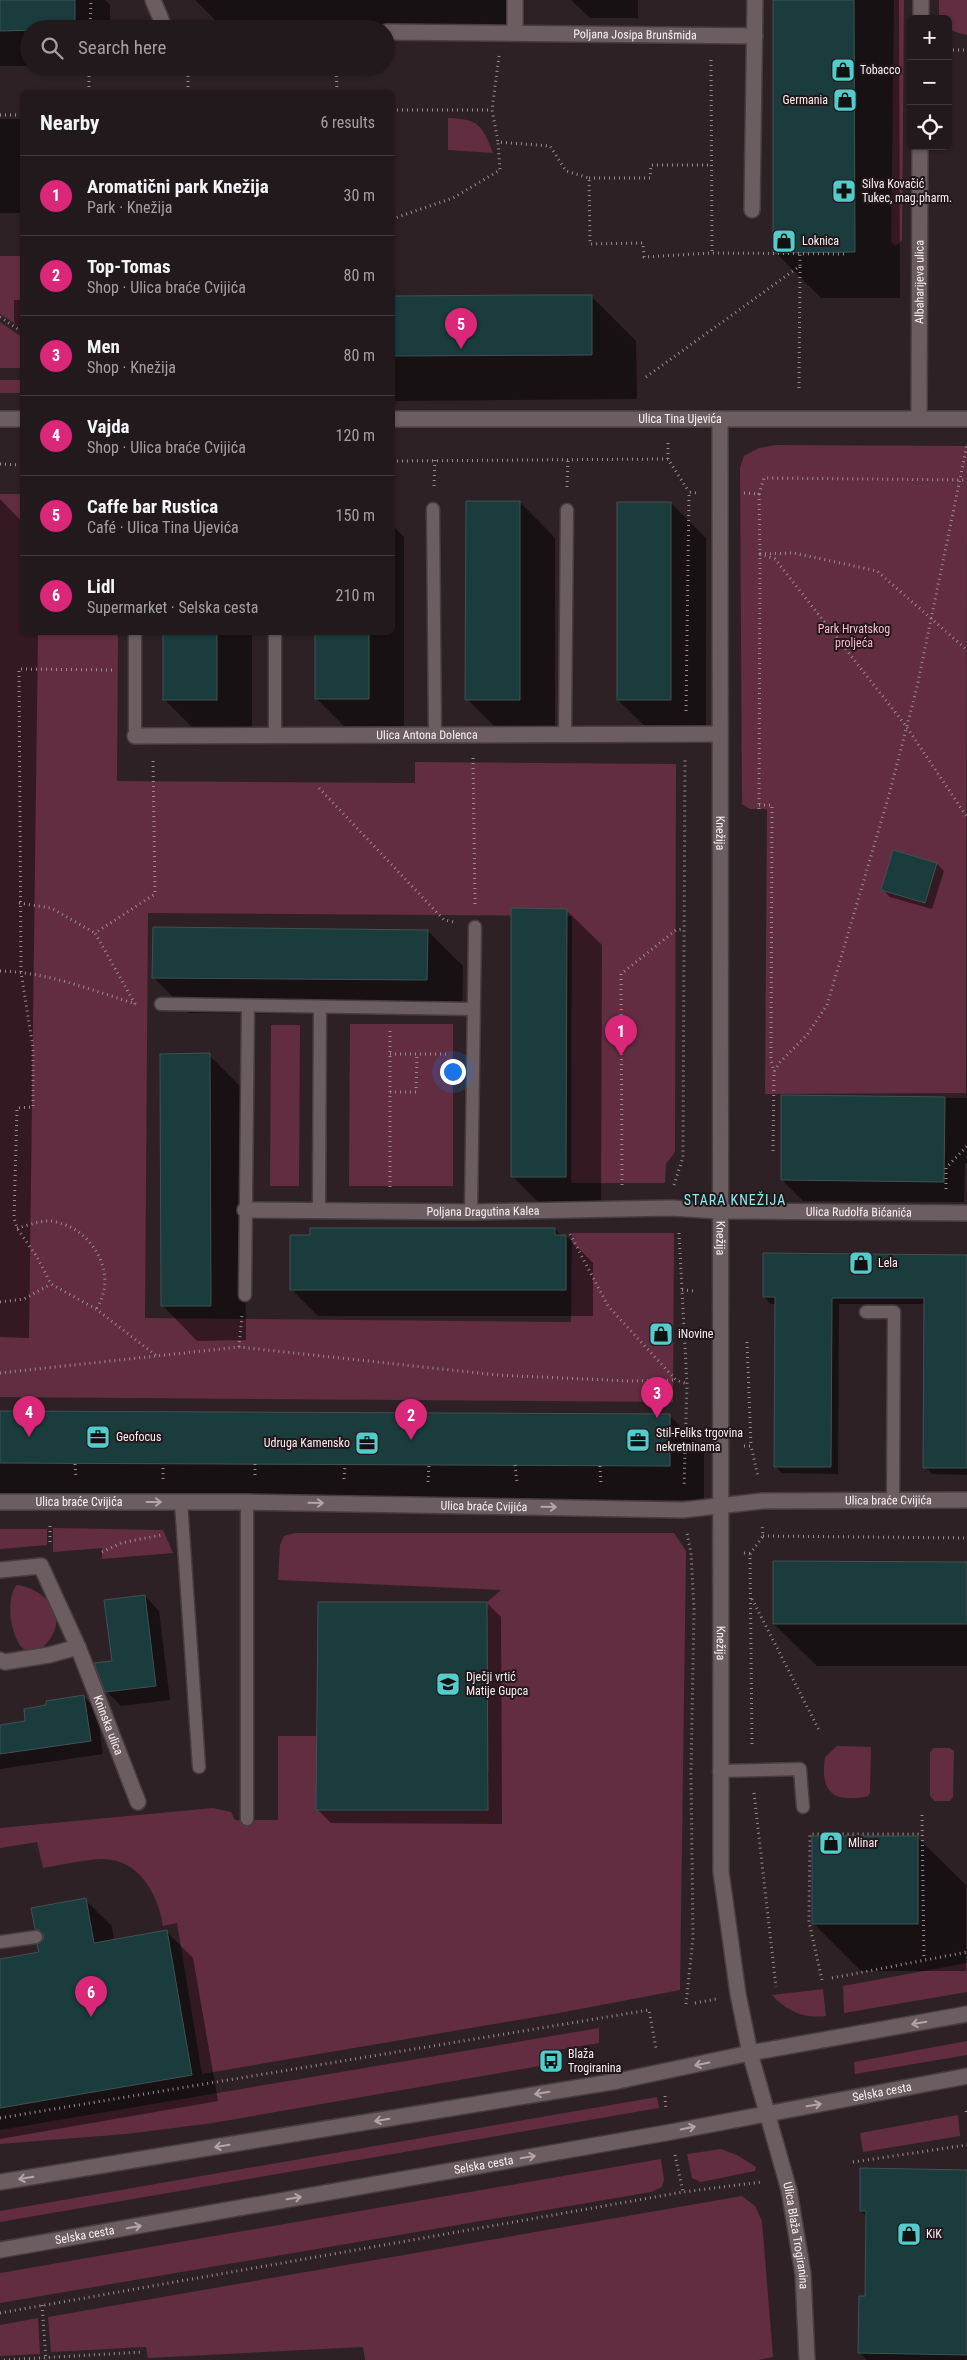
<!DOCTYPE html>
<meta charset="utf-8">
<style>
:root{--surface:#22191c;--page:#2e2629;--text:#f1f3f6;--muted:#a2a0a3;--line:#3f383b;--accent:#db2777}
body{margin:0;font-family:"Roboto Condensed",sans-serif;background:var(--page);color:var(--text)}
.controls{position:absolute;right:15px;top:15px;display:grid;overflow:hidden;border-radius:8px;box-shadow:0 1px 4px #0004}
.controls button{width:45px;height:45px;display:grid;place-items:center;padding:0;border:0;border-bottom:1px solid var(--line);background:var(--surface);color:var(--text);font:25px sans-serif}
.you{position:absolute;left:452px;top:1071px;width:18px;height:18px;margin:-12px;border:4px solid #fff;border-radius:50%;background:#1a73e8;box-shadow:0 0 0 8px #1a73e833}
.badge{display:grid;place-items:center;width:32px;height:32px;border-radius:50%;background:var(--accent);color:#fff;font-size:16px;font-weight:700}
.pin{position:absolute;translate:-50% -41px;filter:drop-shadow(0 1px 2px #0008)}
.pin::after{content:'';position:absolute;top:26px;width:18px;height:15px;background:inherit;clip-path:polygon(0 0,100% 0,50% 100%)}
.list{margin:0;padding:0;list-style:none}
h2{display:flex;justify-content:space-between;align-items:center;height:65px;margin:0;padding:0 20px;font-size:21px}
h2 small{font-size:16px;font-weight:400;color:var(--muted)}
.list li{display:grid;grid-template-columns:32px 1fr auto;gap:15px;align-items:center;box-sizing:border-box;height:80px;padding:0 20px;border-top:1px solid var(--line)}
.list b{display:block;font-size:19px;white-space:nowrap}
.list p{margin:0;font-size:16px;white-space:nowrap;color:var(--muted)}
.list em{font-size:16px;font-style:normal;color:var(--muted)}
.icon{flex:none;width:28px;height:28px;fill:none;stroke:currentColor;stroke-width:2;stroke-linecap:round;stroke-linejoin:round}
.map{position:relative;flex:none;width:967px;height:2360px;overflow:hidden}
.search{position:absolute;background:var(--surface);box-shadow:0 1px 4px #0004;left:20px;top:20px;width:375px;height:55px;display:flex;align-items:center;gap:12px;box-sizing:border-box;padding:0 18px;border-radius:28px;color:var(--muted);font-size:19px}
.panel{position:absolute;background:var(--surface);box-shadow:0 1px 4px #0004;left:20px;top:90px;width:375px;height:545px;border-radius:8px}
.map>svg:first-child{display:block}
.green{fill:#622d41}
.shadow{fill:#0007}
.building{fill:#1a3c3c;stroke:#415151}
.lines{fill:none;stroke-linecap:round;stroke-linejoin:round}
.lane-casing{stroke:#473d40;stroke-width:15}
.street-casing{stroke:#473d40;stroke-width:18}
.secondary-casing{stroke:#473d40;stroke-width:18}
.path{stroke:#978d90;stroke-width:3;stroke-dasharray:1 4;stroke-linecap:butt}
.lane{stroke:#6c5d61;stroke-width:12}
.street{stroke:#6c5d61;stroke-width:15}
.secondary{stroke:#6c5d61;stroke-width:15}
.oneway{stroke:#b2a6aa}
.labels{text-anchor:middle;dominant-baseline:central;stroke-width:4;stroke-linejoin:round;paint-order:stroke}
.street-label{font-size:12px;fill:#f9f0f2;stroke:#23171b}
.poi-label{font-size:12px;fill:#f9f0f2;stroke:#23171b;text-anchor:start}
.park-label{font-size:12px;fill:#fcbdd2;stroke:#23171b}
.neighbourhood-label{font-size:14px;letter-spacing:1px;fill:#84f0ef;stroke:#23171b}
</style>
<div class="map">
<svg width="967" height="2360" viewBox="0 0 967 2360">
<rect width="100%" height="100%" fill="#2d2125"/>
<!-- green -->
<g class="green">
<polygon points="894,0 904,0 902,240 896,246 891,242"/>
<polygon points="939,0 967,0 967,35 948,30 948,19 939,19"/>
<path d="M448,118C479,119 482,125 493,153L448,150Z"/>
<polygon points="0,256 22,256 22,328 0,314"/>
<polygon points="0,322 22,337 22,368 0,368"/>
<rect x="0" y="380" width="22" height="13"/>
<polygon points="776,445 967,446 966,1093 765,1094 767,809 750,809 742,804 740,468 744,456 759,448"/>
<polygon points="0,494 22,494 22,632 118,633 117,781 415,783 415,762 676,764 675,1152 666,1164 665,1183 571,1183 572,916 148,913 145,1318 571,1322 572,1233 674,1233 673,1402 0,1397"/>
<polygon points="350,1024 453,1024 453,1186 349,1186"/>
<polygon points="271,1025 300,1025 299,1186 270,1186"/>
<polygon points="53,1528 163,1530 173,1553 102,1559 102,1548 53,1552"/>
<polygon points="0,1529 47,1529 47,1545 0,1549"/>
<path d="M295,1533H674L686,1551L680,1990L559,2013L202,2074L177,1923L163,1926C158,1894 139,1858 101,1859C82,1860 62,1865 43,1868L37,1842L0,1848V1828L213,1808L231,1812L235,1820H278V1736H317L316,1810H488L489,1773H471L488,1757V1722H471L487,1689V1654L471,1638H487V1602L501,1590L278,1580L280,1545L284,1536Z"/>
<path d="M17,1585C43,1588 68,1614 50,1639C17,1683 0,1602 17,1585Z"/>
<path d="M837,1746L871,1747L870,1793L868,1796C862,1798 855,1798 848,1798C824,1798 822,1777 825,1757Z"/>
<polygon points="934,1748 950,1748 954,1751 953,1797 950,1801 935,1801 930,1796 930,1752"/>
<polygon points="967,1963 967,1992 844,2013 843,1986"/>
<path d="M823,1989L826,2016C804,2019 787,2011 772,1995Z"/>
<polygon points="599,2028 599,2043 545,2052 546,2065 213,2123 126,2134 0,2144 0,2130"/>
<polygon points="967,2041 967,2055 855,2074 854,2062"/>
<polygon points="657,2097 659,2108 0,2222 0,2211"/>
<polygon points="958,2115 960,2136 863,2152 860,2133"/>
<polygon points="721,2149 737,2155 756,2167 755,2171 701,2182 692,2178 687,2154"/>
<polygon points="661,2159 664,2180 662,2187 651,2192 0,2303 0,2273"/>
<polygon points="742,2196 755,2206 762,2221 773,2357 758,2360 365,2360 363,2347 148,2358 146,2347 51,2352 48,2317"/>
<polygon points="38,2318 40,2354 0,2356 0,2325"/>
</g>
<!-- shadow -->
<g class="shadow">
<polygon points="0,0 105,0 110,5 110,29 29,29 29,66 0,66"/>
<polygon points="195,0 507,0 507,34 386,29 224,29"/>
<polygon points="571,0 638,0 638,18 590,18"/>
<polygon points="774,0 899,0 900,298 821,298 775,252"/>
<rect x="0" y="119" width="22" height="94"/>
<polygon points="591,296 636,341 637,399 392,401 392,298"/>
<polygon points="14,300 22,300 22,330 14,322"/>
<polygon points="0,499 22,522 22,632 38,632 29,1338 0,1337"/>
<polygon points="520,502 555,538 555,734 502,734 467,699"/>
<polygon points="671,503 706,538 706,735 654,735 618,700"/>
<polygon points="392,525 404,537 404,734 352,734 316,698 316,632 392,632"/>
<polygon points="164,632 252,632 252,735 200,735 164,699"/>
<polygon points="937,864 944,871 932,909 890,897 883,890"/>
<polygon points="566,910 602,945 601,1211 547,1211 512,1176"/>
<polygon points="428,931 463,966 462,1015 189,1013 153,977"/>
<polygon points="209,1055 244,1090 246,1340 197,1341 162,1305"/>
<polygon points="783,1096 967,1098 967,1163 965,1163 964,1202 803,1201 782,1180"/>
<polygon points="555,1229 562,1236 566,1236 593,1263 593,1316 318,1316 292,1290"/>
<polygon points="967,1256 967,1475 932,1474 925,1467 926,1304 839,1304 838,1474 782,1473 775,1466 776,1304 771,1304 764,1297"/>
<polygon points="0,1413 669,1415 704,1450 704,1500 0,1498"/>
<polygon points="967,1562 967,1666 817,1666 774,1624"/>
<polygon points="145,1596 159,1611 170,1700 121,1706 106,1691 113,1662"/>
<polygon points="487,1603 501,1617 502,1824 331,1823 317,1809"/>
<polygon points="84,1697 97,1710 103,1754 0,1769 0,1725 27,1722"/>
<polygon points="918,1838 966,1885 966,1971 861,1971 813,1923"/>
<polygon points="85,1900 112,1926 114,1941 167,1932 193,1958 218,2101 0,2139 0,1960 40,1953 45,1938 36,1928"/>
<polygon points="967,2172 967,2360 867,2360 860,2353 866,2298 867,2217 861,2211"/>
</g>
<!-- building -->
<g class="building">
<polygon points="0,0 75,0 75,29 0,31"/>
<polygon points="773,0 854,0 855,252 773,253"/>
<polygon points="533,295 592,295 592,355 392,356 392,296"/>
<polygon points="466,501 520,501 520,700 465,700"/>
<rect x="617" y="502" width="54" height="198"/>
<rect x="163" y="632" width="54" height="68"/>
<rect x="315" y="632" width="54" height="67"/>
<polygon points="893,850 937,863 925,903 881,890"/>
<polygon points="511,908 567,909 566,1177 511,1177"/>
<polygon points="153,927 428,930 427,980 152,978"/>
<polygon points="210,1053 211,1306 161,1306 160,1054"/>
<polygon points="781,1095 945,1097 944,1182 781,1180"/>
<polygon points="310,1228 555,1228 555,1235 566,1235 566,1290 290,1290 290,1235 310,1235"/>
<polygon points="763,1253 967,1255 967,1468 923,1468 924,1298 832,1298 831,1467 774,1467 775,1297 763,1297"/>
<polygon points="0,1411 670,1414 670,1466 0,1463"/>
<polygon points="773,1561 967,1562 967,1624 773,1624"/>
<polygon points="145,1595 156,1686 105,1692 94,1663 112,1661 104,1600"/>
<polygon points="318,1602 487,1602 488,1810 316,1810"/>
<polygon points="84,1695 91,1741 0,1754 0,1725 25,1721 24,1709 46,1705 46,1701"/>
<rect x="812" y="1836" width="106" height="88"/>
<polygon points="86,1898 94,1943 167,1930 192,2075 0,2108 0,1959 39,1952 37,1945 43,1940 44,1935 39,1930 35,1929 31,1908"/>
<polygon points="860,2168 967,2170 967,2355 858,2353 859,2296 865,2296 866,2211 860,2211"/>
</g>
<g class="lines">
<!-- lane casing -->
<g class="lane-casing">
<g id="lane">
<polyline points="433,509 435,735"/>
<polyline points="135,632 135,736"/>
<polyline points="565,734 567,510"/>
<polyline points="275,736 275,632"/>
<polyline points="161,1004 473,1009"/>
<polyline points="319,1211 320,1007"/>
<polyline points="471,1212 475,927"/>
<polyline points="245,1295 248,1006"/>
<polyline points="866,1312 894,1312 893,1500"/>
<polyline points="181,1502 199,1767"/>
<polyline points="719,1771 800,1769 803,1807"/>
<polyline points="247,1819 247,1502"/>
<polyline points="0,1942 36,1937"/>
</g>
</g>
<!-- street casing -->
<g class="street-casing">
<g id="street">
<polyline points="153,0 165,29"/>
<polyline points="515,0 515,33"/>
<polyline points="921,0 921,19"/>
<path id="s1" d="M386,32L755,36"/>
<polyline points="752,210 755,0"/>
<path id="s2" d="M919,418L920,146"/>
<path id="s3" d="M720,419L721,1872L738,1994L750,2053L789,2190L803,2274L807,2360"/>
<path id="s4" d="M135,736L720,734"/>
<path id="s5" d="M245,1210L471,1212L671,1208L720,1211L967,1213"/>
<path id="s6" d="M0,1502H247L683,1510L762,1501L967,1500"/>
<path id="s7" d="M0,1570L41,1566L78,1647L138,1802"/>
<polyline points="0,1660 5,1662 49,1655 78,1647"/>
</g>
</g>
<!-- secondary casing -->
<g class="secondary-casing">
<g id="secondary">
<polyline points="0,419 22,419"/>
<path id="s8" d="M392,419H967"/>
<polyline points="0,2182 618,2081 750,2053 967,2014"/>
<path id="s9" d="M0,2250L671,2132L967,2076"/>
</g>
</g>
<!-- path -->
<g class="path">
<polyline points="90,29 91,0"/>
<polyline points="948,50 967,50"/>
<polyline points="499,56 492,110 498,142 550,146 566,171 589,178 590,244 643,243 644,257 712,253 846,254"/>
<polyline points="711,60 712,253"/>
<polyline points="188,66 188,92"/>
<polyline points="336,66 337,92"/>
<polyline points="89,92 89,66"/>
<polyline points="392,110 492,110"/>
<polyline points="0,115 22,115"/>
<polyline points="589,178 650,178 651,165 711,165"/>
<polyline points="392,219 453,198 500,170 498,142"/>
<polyline points="0,317 22,332"/>
<polyline points="646,377 800,266 800,254"/>
<polyline points="799,388 800,267"/>
<polyline points="668,459 668,441"/>
<polyline points="392,461 668,459 689,492"/>
<polyline points="0,464 22,465"/>
<polyline points="434,486 435,459"/>
<polyline points="567,487 568,460"/>
<polyline points="744,493 759,494 764,478 967,480"/>
<polyline points="759,494 760,554 775,559 906,726 967,817"/>
<polyline points="112,670 19,669 21,972 33,1048 33,1107 17,1108 14,1218 17,1228 37,1257 51,1284 96,1309 158,1357"/>
<polyline points="686,711 689,492 697,493"/>
<polyline points="473,758 475,904"/>
<polyline points="319,788 444,920 454,922"/>
<polyline points="759,805 772,805 771,1060 774,1072"/>
<polyline points="759,809 760,554 794,553 877,571 967,650"/>
<polyline points="19,903 51,908 95,933"/>
<path d="M0,971C47,972 91,990 136,1004"/>
<polyline points="135,1004 95,933 155,894 153,759"/>
<polyline points="390,1054 450,1054"/>
<polyline points="390,1092 416,1092 417,1054"/>
<polyline points="773,1151 774,1072 779,1063 807,1035 827,1005 889,795 917,687 967,445"/>
<polyline points="622,1185 621,974 676,930 684,929"/>
<polyline points="674,1185 683,1157 685,758"/>
<polyline points="390,1187 390,1031"/>
<polyline points="946,1189 946,1168 967,1146"/>
<path d="M17,1228C27,1226 38,1221 48,1221C52,1220 58,1223 63,1224C96,1235 118,1278 96,1309"/>
<polyline points="679,1233 687,1384 684,1487"/>
<polyline points="570,1234 608,1306 676,1380 687,1384"/>
<polyline points="682,1290 696,1291"/>
<polyline points="0,1302 24,1299 51,1284"/>
<polyline points="747,1342 751,1446"/>
<polyline points="239,1347 242,1316"/>
<polyline points="0,1373 239,1347 497,1375 628,1381 676,1380"/>
<polyline points="744,1446 751,1446 758,1477"/>
<polyline points="684,1448 698,1447"/>
<polyline points="75,1464 76,1478"/>
<polyline points="255,1464 255,1479"/>
<polyline points="515,1465 517,1482"/>
<polyline points="600,1466 601,1485"/>
<polyline points="163,1479 163,1464"/>
<polyline points="344,1479 345,1465"/>
<polyline points="428,1482 429,1465"/>
<polyline points="50,1526 50,1545"/>
<polyline points="763,1536 967,1538"/>
<polyline points="102,1552 121,1543 161,1535"/>
<polyline points="744,1553 750,1554 752,1747"/>
<polyline points="750,1554 763,1536 762,1525"/>
<polyline points="752,1599 819,1730"/>
<polyline points="754,1793 776,1987"/>
<polyline points="922,1815 924,1960"/>
<polyline points="832,1978 967,1952"/>
<polyline points="822,1980 809,1922 810,1834 922,1834"/>
<polyline points="695,2003 716,1999"/>
<polyline points="686,2004 693,1938 691,1774 694,1609 691,1553 687,1533"/>
<polyline points="665,2096 666,2110"/>
<polyline points="966,2111 967,2116"/>
<polyline points="0,2118 649,2010 656,2048"/>
<polyline points="675,2155 683,2192"/>
<polyline points="853,2162 967,2145"/>
<polyline points="42,2305 46,2360"/>
<polyline points="0,2313 683,2192 761,2182"/>
<polyline points="4,2360 143,2352"/>
</g>
<!-- lane -->
<use href="#lane" class="lane"/>
<!-- street -->
<use href="#street" class="street"/>
<!-- secondary -->
<use href="#secondary" class="secondary"/>
</g>
<!-- one-way arrows -->
<defs><path id="oneway-shaft" d="M-6 0H5M1.5-3L5.5 0L1.5 3" fill="none" stroke-width="1.6" stroke-linecap="round" stroke-linejoin="round" transform="scale(1.25)"/></defs>
<g class="oneway">
<use href="#oneway-shaft" transform="translate(154 1502)"/>
<use href="#oneway-shaft" transform="translate(316 1503) rotate(1)"/>
<use href="#oneway-shaft" transform="translate(549 1507) rotate(1)"/>
<use href="#oneway-shaft" transform="translate(919 2023) rotate(170)"/>
<use href="#oneway-shaft" transform="translate(702 2064) rotate(168)"/>
<use href="#oneway-shaft" transform="translate(542 2093) rotate(171)"/>
<use href="#oneway-shaft" transform="translate(814 2105) rotate(-10)"/>
<use href="#oneway-shaft" transform="translate(382 2120) rotate(171)"/>
<use href="#oneway-shaft" transform="translate(688 2128) rotate(-11)"/>
<use href="#oneway-shaft" transform="translate(222 2146) rotate(171)"/>
<use href="#oneway-shaft" transform="translate(528 2157) rotate(-10)"/>
<use href="#oneway-shaft" transform="translate(26 2178) rotate(171)"/>
<use href="#oneway-shaft" transform="translate(294 2198) rotate(-10)"/>
<use href="#oneway-shaft" transform="translate(134 2227) rotate(-10)"/>
</g>
<!-- icons -->
<defs>
<g id="shop-square" transform="scale(1.25)"><rect x="-9" y="-9" width="18" height="18" rx="4" fill="#52cdcc" stroke="#23171b"/><path d="M-5-2.5h2.3a2.7 3.5 0 0 1 5.4 0H5L5.5 6h-11ZM-1.5-2.5h3a1.5 2.3 0 0 0-3 0Z" fill="#111"/></g>
<g id="pharmacy-square" transform="scale(1.25)"><rect x="-9" y="-9" width="18" height="18" rx="4" fill="#52cdcc" stroke="#23171b"/><path d="M-2-6h4v4h4v4h-4v4h-4v-4h-4v-4h4Z" fill="#111"/></g>
<g id="office-square" transform="scale(1.25)"><rect x="-9" y="-9" width="18" height="18" rx="4" fill="#52cdcc" stroke="#23171b"/><path d="M-6-3h4V-5.5h4V-3h4V5H-6ZM-1-4.5V-3h2v-1.5ZM-6 0V1H6V0Z" fill="#111"/></g>
<g id="school-square" transform="scale(1.25)"><rect x="-9" y="-9" width="18" height="18" rx="4" fill="#52cdcc" stroke="#23171b"/><path d="M0-5L7-2L0 1L-7-2ZM-4 1L0 2.5L4 1V4Q0 6-4 4Z" fill="#111"/></g>
<g id="bus-square" transform="scale(1.25)"><rect x="-9" y="-9" width="18" height="18" rx="4" fill="#52cdcc" stroke="#23171b"/><path d="M-5-6H5V4H4V6H2V4H-2V6H-4V4H-5ZM-3.5-4V0h7V-4ZM-3.5 1.2v1.5H-2V1.2ZM2 1.2v1.5H3.5V1.2Z" fill="#111"/></g>
</defs>
<g fill-rule="evenodd">
<use href="#shop-square" x="843" y="70"/>
<use href="#shop-square" x="845" y="100"/>
<use href="#pharmacy-square" x="844" y="191"/>
<use href="#shop-square" x="784" y="241"/>
<use href="#shop-square" x="861" y="1263"/>
<use href="#shop-square" x="661" y="1334"/>
<use href="#office-square" x="98" y="1437"/>
<use href="#office-square" x="638" y="1440"/>
<use href="#office-square" x="367" y="1443"/>
<use href="#school-square" x="448" y="1684"/>
<use href="#shop-square" x="831" y="1843"/>
<use href="#bus-square" x="551" y="2061"/>
<use href="#shop-square" x="909" y="2234"/>
</g>
<g class="labels">
<!-- street labels -->
<g class="street-label">
<text stroke="none"><textPath href="#s1" startOffset="249">Poljana Josipa Brunšmida</textPath></text>
<text stroke="none"><textPath href="#s2" startOffset="136">Albaharijeva ulica</textPath></text>
<text stroke="none"><textPath href="#s8" startOffset="288">Ulica Tina Ujevića</textPath></text>
<text stroke="none"><textPath href="#s4" startOffset="292">Ulica Antona Dolenca</textPath></text>
<text stroke="none"><textPath href="#s3" startOffset="414">Knežija</textPath></text>
<text stroke="none"><textPath href="#s5" startOffset="238">Poljana Dragutina Kalea</textPath></text>
<text stroke="none"><textPath href="#s5" startOffset="614">Ulica Rudolfa Bićanića</textPath></text>
<text stroke="none"><textPath href="#s3" startOffset="819">Knežija</textPath></text>
<text stroke="none"><textPath href="#s6" startOffset="889">Ulica braće Cvijića</textPath></text>
<text stroke="none"><textPath href="#s6" startOffset="79">Ulica braće Cvijića</textPath></text>
<text stroke="none"><textPath href="#s6" startOffset="484">Ulica braće Cvijića</textPath></text>
<text stroke="none"><textPath href="#s3" startOffset="1224">Knežija</textPath></text>
<text stroke="none"><textPath href="#s7" startOffset="214">Kninska ulica</textPath></text>
<text stroke="none"><textPath href="#s9" startOffset="896">Selska cesta</textPath></text>
<text stroke="none"><textPath href="#s9" startOffset="491">Selska cesta</textPath></text>
<text stroke="none"><textPath href="#s9" startOffset="86">Selska cesta</textPath></text>
<text stroke="none"><textPath href="#s3" startOffset="1825">Ulica Blaža Trogiranina</textPath></text>
</g>
<!-- poi labels -->
<g class="poi-label">
<text x="860" y="70">Tobacco</text>
<text x="828" y="100" text-anchor="end">Germania</text>
<text x="862" y="184">Silva Kovačić<tspan x="862" dy="14">Tukec, mag.pharm.</tspan></text>
<text x="802" y="241">Loknica</text>
<text x="878" y="1263">Lela</text>
<text x="678" y="1334">iNovine</text>
<text x="656" y="1433">Stil-Feliks trgovina<tspan x="656" dy="14">nekretninama</tspan></text>
<text x="116" y="1437">Geofocus</text>
<text x="350" y="1443" text-anchor="end">Udruga Kamensko</text>
<text x="466" y="1677">Dječji vrtić<tspan x="466" dy="14">Matije Gupca</tspan></text>
<text x="848" y="1843">Mlinar</text>
<text x="568" y="2054">Blaža<tspan x="568" dy="14">Trogiranina</tspan></text>
<text x="926" y="2234">KiK</text>
</g>
<!-- park labels -->
<g class="park-label">
<text x="854" y="629">Park Hrvatskog<tspan x="854" dy="14">proljeća</tspan></text>
</g>
<!-- neighbourhood labels -->
<g class="neighbourhood-label">
<text x="735" y="1200">STARA KNEŽIJA</text>
</g>
</g>
</svg>
<div class="controls">
<button>+</button>
<button>−</button>
<button><svg class="icon" aria-label="locate" viewBox="0 0 24 24"><circle cx="12" cy="12" r="6"/><path d="M12 2v4M12 18v4M2 12h4M18 12h4"/></svg></button>
</div>
<div class="you"></div>
<div class="pin badge" style="left:621px;top:1056px">1</div>
<div class="pin badge" style="left:411px;top:1440px">2</div>
<div class="pin badge" style="left:657px;top:1418px">3</div>
<div class="pin badge" style="left:29px;top:1437px">4</div>
<div class="pin badge" style="left:461px;top:349px">5</div>
<div class="pin badge" style="left:91px;top:2017px">6</div>
<div class="search"><svg class="icon" aria-label="search" viewBox="0 0 24 24"><circle cx="10" cy="10" r="6"/><path d="M15 15l6 6"/></svg>Search here</div>
<section class="panel">
<h2>Nearby<small>6 results</small></h2>
<ul class="list">
<li><span class="badge">1</span><div><b>Aromatični park Knežija</b><p>Park · Knežija</p></div><em>30 m</em></li>
<li><span class="badge">2</span><div><b>Top-Tomas</b><p>Shop · Ulica braće Cvijića</p></div><em>80 m</em></li>
<li><span class="badge">3</span><div><b>Men</b><p>Shop · Knežija</p></div><em>80 m</em></li>
<li><span class="badge">4</span><div><b>Vajda</b><p>Shop · Ulica braće Cvijića</p></div><em>120 m</em></li>
<li><span class="badge">5</span><div><b>Caffe bar Rustica</b><p>Café · Ulica Tina Ujevića</p></div><em>150 m</em></li>
<li><span class="badge">6</span><div><b>Lidl</b><p>Supermarket · Selska cesta</p></div><em>210 m</em></li>
</ul>
</section>
</div>
